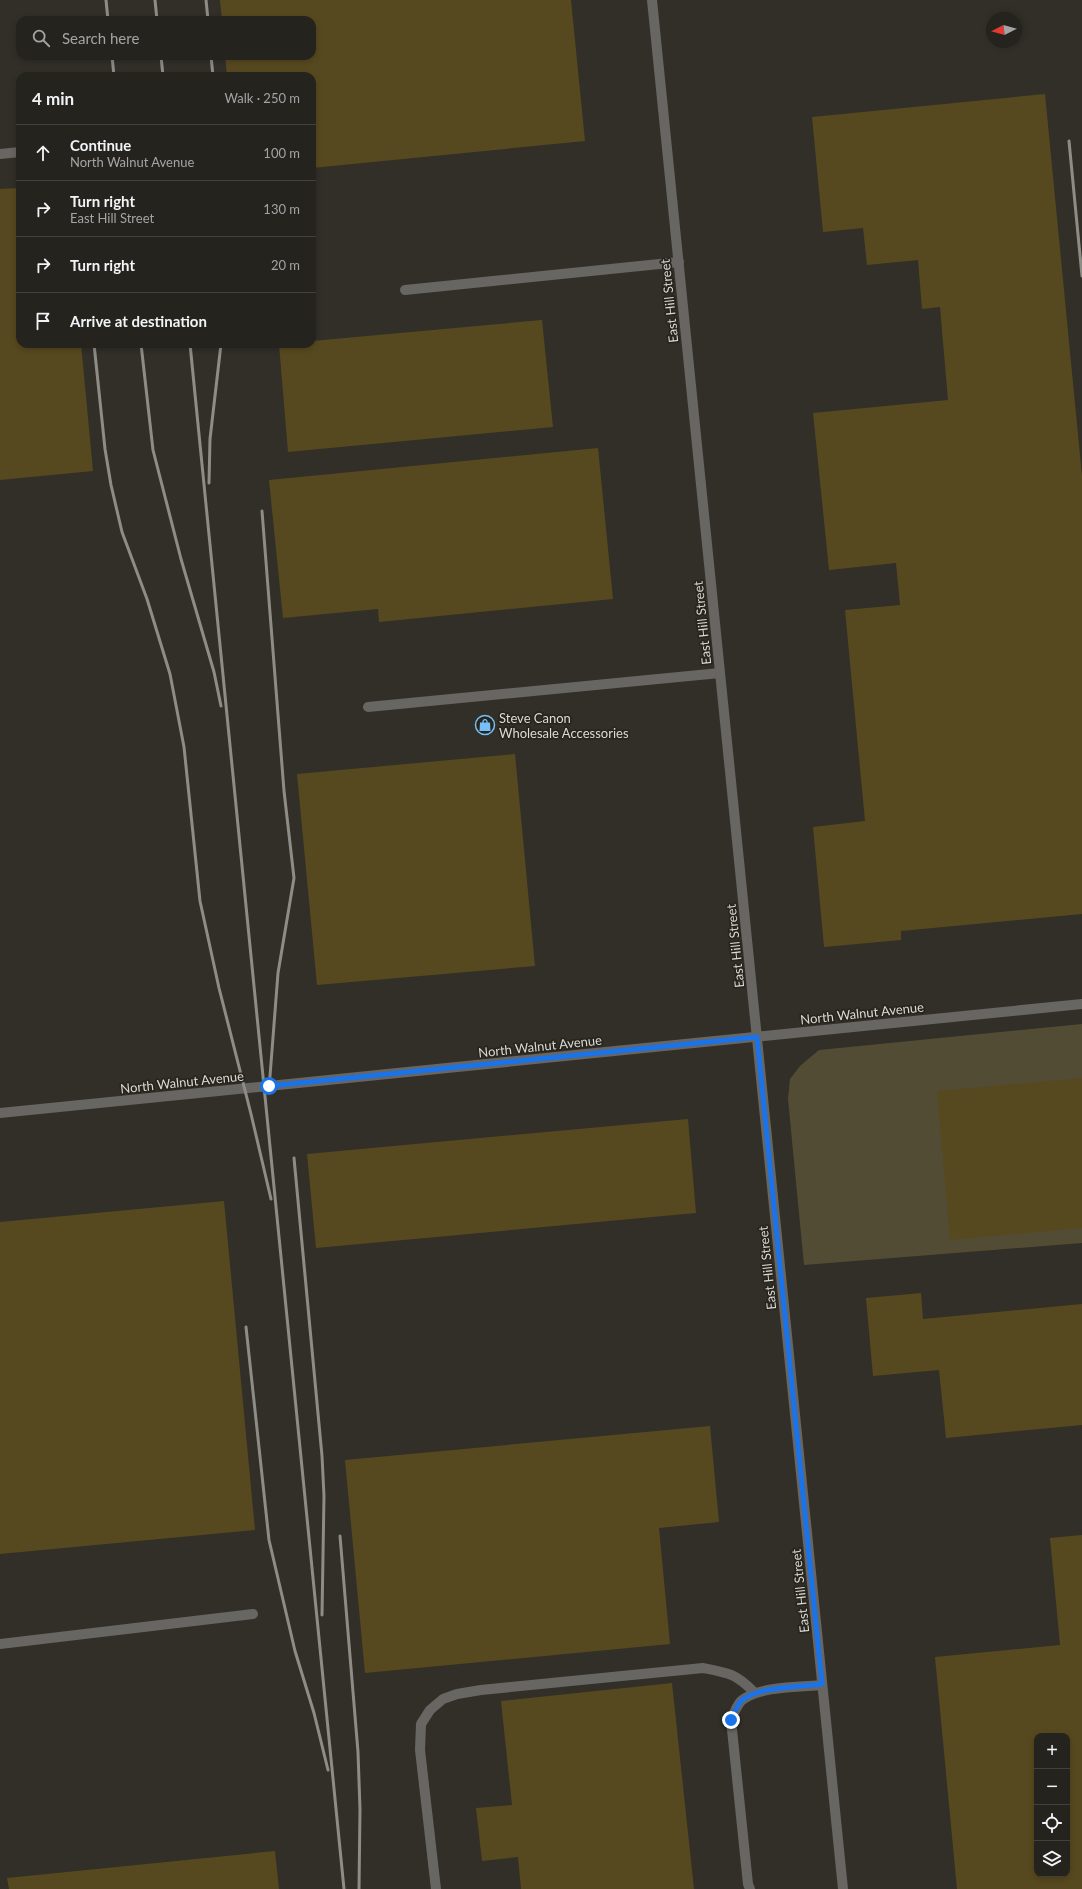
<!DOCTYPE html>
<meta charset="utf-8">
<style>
:root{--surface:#25231e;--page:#312f2b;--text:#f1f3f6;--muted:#a3a4a4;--line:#42403c}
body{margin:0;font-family:Lato,sans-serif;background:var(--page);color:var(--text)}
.controls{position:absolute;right:12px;bottom:12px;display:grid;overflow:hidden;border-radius:8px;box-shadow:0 2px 6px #0003}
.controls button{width:36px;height:36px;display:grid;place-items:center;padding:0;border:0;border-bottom:1px solid var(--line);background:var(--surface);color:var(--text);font:20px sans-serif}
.compass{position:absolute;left:986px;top:12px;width:36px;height:36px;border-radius:50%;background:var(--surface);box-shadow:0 2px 6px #0003;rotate:264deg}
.stop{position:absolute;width:12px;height:12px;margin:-9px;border:3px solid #1a73e8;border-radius:50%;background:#fff}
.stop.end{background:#1a73e8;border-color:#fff;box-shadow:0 1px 4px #0008}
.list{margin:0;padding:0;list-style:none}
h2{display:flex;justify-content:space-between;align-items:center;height:52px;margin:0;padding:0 16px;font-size:17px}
h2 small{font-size:13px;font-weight:400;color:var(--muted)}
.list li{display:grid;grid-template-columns:26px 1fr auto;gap:12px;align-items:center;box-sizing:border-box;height:56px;padding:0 16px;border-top:1px solid var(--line)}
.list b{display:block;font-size:15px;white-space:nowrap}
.list p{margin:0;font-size:13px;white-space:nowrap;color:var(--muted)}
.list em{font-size:13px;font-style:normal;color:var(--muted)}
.icon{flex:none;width:22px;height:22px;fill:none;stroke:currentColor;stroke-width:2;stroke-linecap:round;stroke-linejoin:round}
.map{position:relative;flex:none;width:1082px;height:1889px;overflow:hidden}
.search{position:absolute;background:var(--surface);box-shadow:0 2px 6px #0003;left:16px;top:16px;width:300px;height:44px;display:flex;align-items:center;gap:10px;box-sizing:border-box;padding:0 14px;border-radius:12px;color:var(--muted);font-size:15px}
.panel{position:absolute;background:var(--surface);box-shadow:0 2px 6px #0003;left:16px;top:72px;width:300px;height:276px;border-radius:12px}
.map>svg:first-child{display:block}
.green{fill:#534c34}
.building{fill:#57491f;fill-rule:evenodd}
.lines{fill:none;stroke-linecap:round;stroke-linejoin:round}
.minor{stroke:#676662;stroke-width:10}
.rail{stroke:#8e8c87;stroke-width:3}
.route{stroke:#1a73e8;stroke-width:5}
.labels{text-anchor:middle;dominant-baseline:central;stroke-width:3.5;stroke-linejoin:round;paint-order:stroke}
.street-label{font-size:13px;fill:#dcdad5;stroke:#27251e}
.poi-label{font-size:13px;fill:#dcdad5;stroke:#27251e;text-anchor:start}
</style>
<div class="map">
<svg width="1082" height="1889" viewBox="0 0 1082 1889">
<rect width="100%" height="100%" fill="#312f28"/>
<!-- green -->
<polygon class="green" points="1082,1024 1082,1243 804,1265 788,1099 790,1079 800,1066 819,1050"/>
<!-- building -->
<g class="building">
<polygon points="220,0 571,0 585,141 312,168 312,76 227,76 225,56 312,56 312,20 222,20"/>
<polygon points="1045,94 1082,476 1082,914 901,931 901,940 824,947 813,827 865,821 845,610 900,605 896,563 829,570 813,413 948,400 940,307 922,309 918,260 867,265 863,228 823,232 812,117"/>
<polygon points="20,188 20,344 81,344 93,471 0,480 0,189"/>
<polygon points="542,320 553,427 288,452 279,344 312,344 312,341"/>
<polygon points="598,448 613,599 379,622 378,609 283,618 269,480"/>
<polygon points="515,754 535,966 317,985 297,774"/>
<polygon points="1082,1078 1082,1228 950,1240 937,1091"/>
<polygon points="688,1119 696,1213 316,1248 307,1154"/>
<polygon points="224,1201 255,1530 0,1554 0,1222"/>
<polygon points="921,1293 923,1319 1082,1304 1082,1425 946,1438 939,1370 873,1376 866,1298"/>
<polygon points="710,1426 719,1522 659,1528 670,1644 365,1673 345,1460"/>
<path d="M1082,1535V1889H957L935,1657L1060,1645L1050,1538ZM1037,1736H1067V1874H1037Z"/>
<polygon points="672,1683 694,1889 521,1889 518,1857 482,1861 476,1808 512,1805 501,1701"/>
<polygon points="275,1851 279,1889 9,1889 7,1878"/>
</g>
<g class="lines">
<!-- minor -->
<g class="minor">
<polyline points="652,0 843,1889"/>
<polyline points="0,154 20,152"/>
<polyline points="405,290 679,262"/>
<polyline points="368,707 720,673"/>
<polyline points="0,1113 1082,1004"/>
<polyline points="0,1644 253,1614"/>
<path d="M436,1889L420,1750L421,1724L430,1710L443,1699L457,1694L481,1690L703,1668C730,1673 736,1674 755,1693"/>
<path d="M750,1889L748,1884L731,1720C734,1713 736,1707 741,1701C758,1686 800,1687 822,1685"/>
</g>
<!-- rail -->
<g class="rail">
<polyline points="106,0 108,20"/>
<polyline points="155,0 157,20"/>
<polyline points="206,0 208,20"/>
<polyline points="112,56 114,76"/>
<polyline points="161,56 163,76"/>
<polyline points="211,56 213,76"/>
<polyline points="1069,141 1082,276"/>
<polyline points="94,344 105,449 111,485 122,532 147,599 170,674 184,747 200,901 219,988 251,1114 271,1199"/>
<polyline points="141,344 153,450 181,559 214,672 221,706"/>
<polyline points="190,344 344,1889"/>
<polyline points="209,483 210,439 221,344"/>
<polyline points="262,511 284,791 294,878 278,973 269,1089"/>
<polyline points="294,1158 322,1456 324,1496 322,1615"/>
<polyline points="246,1327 269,1540 295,1651 314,1713 328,1770"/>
<polyline points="340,1536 358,1752 360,1809 359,1889"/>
</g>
</g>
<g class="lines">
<!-- route -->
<path class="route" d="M269,1086L757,1037L822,1684C800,1687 758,1686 741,1701C736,1707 734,1713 731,1720"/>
</g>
<!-- icons -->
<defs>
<g id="shop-ring" transform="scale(1)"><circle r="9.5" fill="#27251e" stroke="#76c0f7" stroke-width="1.5"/><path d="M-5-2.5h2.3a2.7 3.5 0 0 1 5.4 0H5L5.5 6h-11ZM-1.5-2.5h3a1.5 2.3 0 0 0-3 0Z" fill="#76c0f7"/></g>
</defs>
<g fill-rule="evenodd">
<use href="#shop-ring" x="485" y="725"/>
</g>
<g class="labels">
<!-- street labels -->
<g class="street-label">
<text transform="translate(669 301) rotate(-96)">East Hill Street</text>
<text transform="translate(702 623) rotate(-96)">East Hill Street</text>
<text transform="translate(735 946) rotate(-96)">East Hill Street</text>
<text transform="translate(862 1013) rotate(-6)">North Walnut Avenue</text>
<text transform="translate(540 1046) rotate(-6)">North Walnut Avenue</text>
<text transform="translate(182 1082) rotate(-6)">North Walnut Avenue</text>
<text transform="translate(767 1268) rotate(-96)">East Hill Street</text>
<text transform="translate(800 1591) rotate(-96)">East Hill Street</text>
</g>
<!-- poi labels -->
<g class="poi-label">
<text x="499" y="718">Steve Canon<tspan x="499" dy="15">Wholesale Accessories</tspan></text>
</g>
</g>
</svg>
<div class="controls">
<button>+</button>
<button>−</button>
<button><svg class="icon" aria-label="locate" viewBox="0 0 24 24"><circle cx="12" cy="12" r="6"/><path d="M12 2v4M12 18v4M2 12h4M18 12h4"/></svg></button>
<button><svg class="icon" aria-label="layers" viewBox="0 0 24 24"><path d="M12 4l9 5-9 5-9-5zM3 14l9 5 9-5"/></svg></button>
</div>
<svg class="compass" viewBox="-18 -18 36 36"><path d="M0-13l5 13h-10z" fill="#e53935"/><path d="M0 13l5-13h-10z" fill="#a3a4a4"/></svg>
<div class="stop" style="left:269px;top:1086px"></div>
<div class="stop end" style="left:731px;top:1720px"></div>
<div class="search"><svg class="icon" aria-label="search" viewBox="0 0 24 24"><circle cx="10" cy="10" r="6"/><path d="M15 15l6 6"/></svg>Search here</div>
<section class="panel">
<h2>4 min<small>Walk · 250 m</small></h2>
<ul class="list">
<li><svg class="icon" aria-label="ahead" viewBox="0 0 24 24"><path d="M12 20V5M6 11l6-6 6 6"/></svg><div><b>Continue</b><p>North Walnut Avenue</p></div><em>100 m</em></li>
<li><svg class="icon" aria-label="right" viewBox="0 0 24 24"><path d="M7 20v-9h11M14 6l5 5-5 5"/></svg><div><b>Turn right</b><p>East Hill Street</p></div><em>130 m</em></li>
<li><svg class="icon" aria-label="right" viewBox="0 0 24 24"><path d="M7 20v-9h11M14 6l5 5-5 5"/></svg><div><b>Turn right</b></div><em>20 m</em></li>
<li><svg class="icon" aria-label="arrive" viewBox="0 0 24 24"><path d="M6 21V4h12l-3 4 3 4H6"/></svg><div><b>Arrive at destination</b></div></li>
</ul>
</section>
</div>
